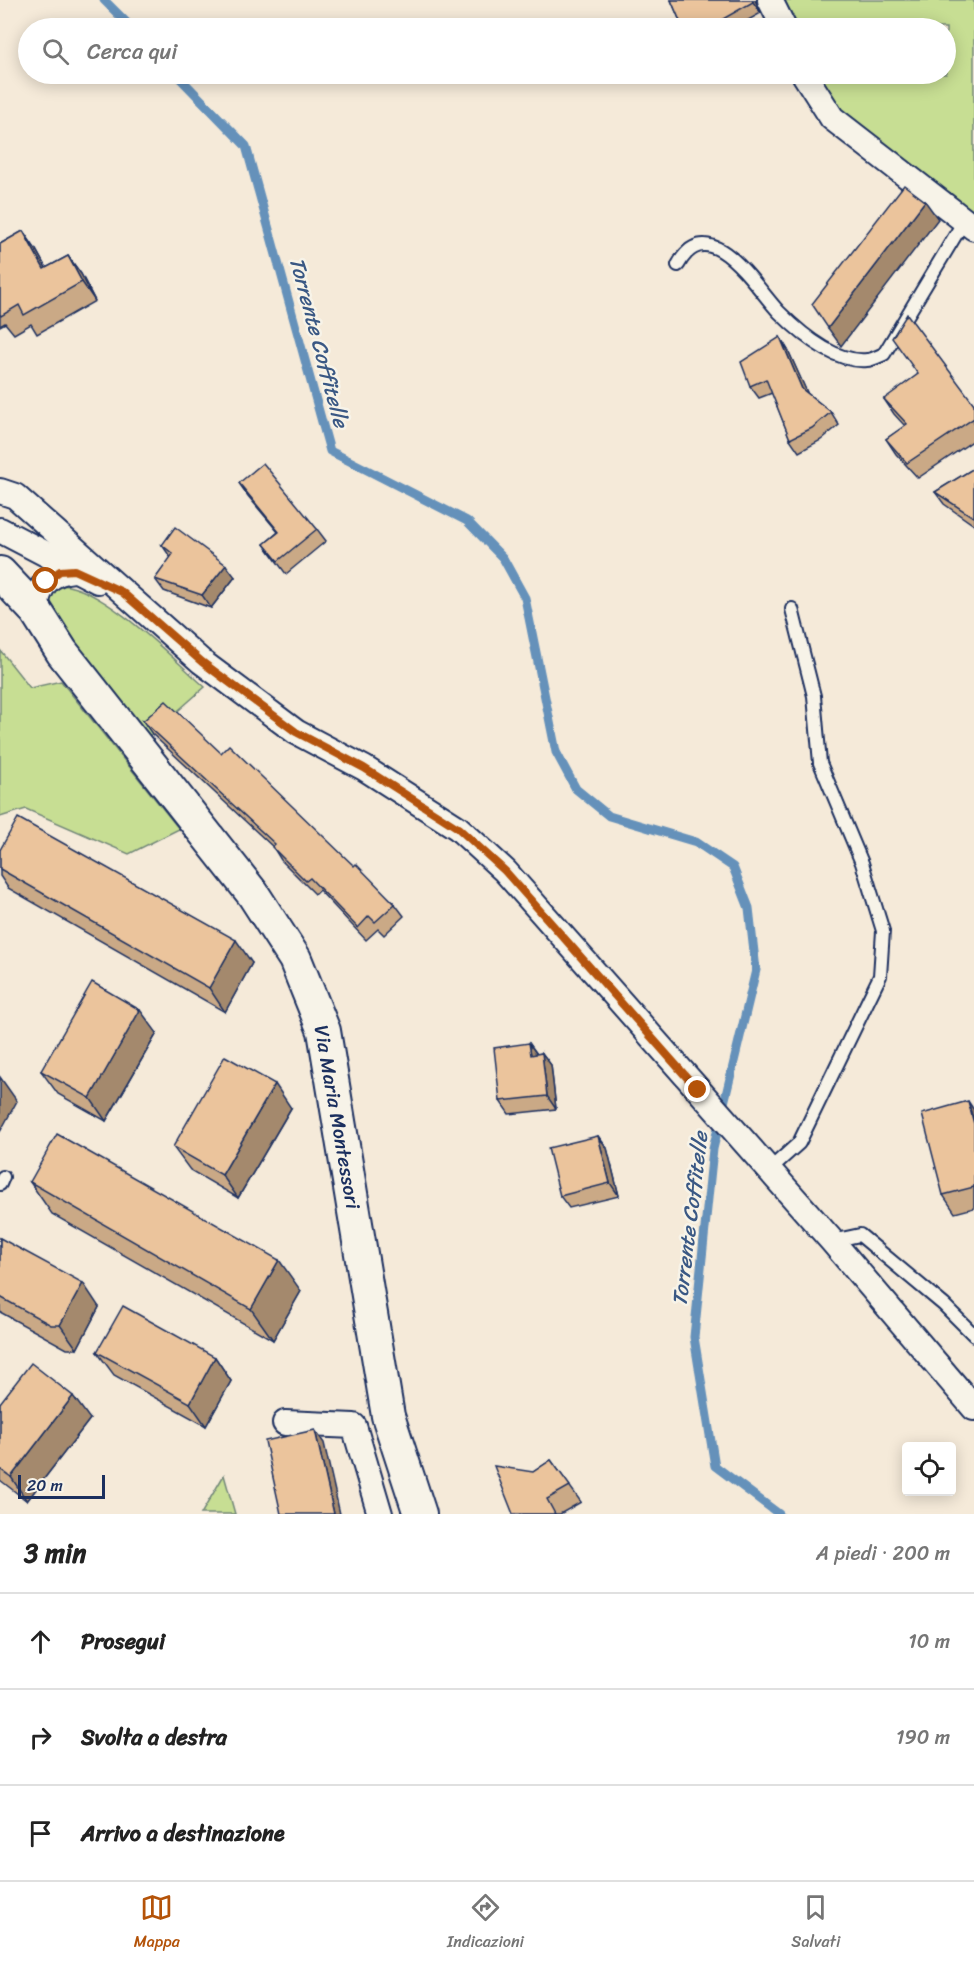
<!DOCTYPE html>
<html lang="it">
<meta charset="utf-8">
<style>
:root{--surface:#fff;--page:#f6f6f6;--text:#222;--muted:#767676;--line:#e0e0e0;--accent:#b45309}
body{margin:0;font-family:Sriracha,sans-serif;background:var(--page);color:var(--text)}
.controls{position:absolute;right:18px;bottom:18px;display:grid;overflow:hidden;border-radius:6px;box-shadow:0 3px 15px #0003}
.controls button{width:54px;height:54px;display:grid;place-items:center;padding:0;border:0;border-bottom:2px solid var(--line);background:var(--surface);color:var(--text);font:30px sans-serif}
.scale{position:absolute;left:18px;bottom:15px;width:87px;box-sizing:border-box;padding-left:6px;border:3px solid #1b2f5e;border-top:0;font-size:16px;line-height:21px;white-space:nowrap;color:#1b2f5e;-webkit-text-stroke:4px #f7f3e8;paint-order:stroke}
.stop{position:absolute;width:18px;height:18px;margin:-14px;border:4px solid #b45309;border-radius:50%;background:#fff}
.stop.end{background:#b45309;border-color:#fff;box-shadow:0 2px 6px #0008}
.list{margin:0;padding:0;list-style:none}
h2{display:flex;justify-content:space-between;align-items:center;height:78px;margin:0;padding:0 24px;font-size:26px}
h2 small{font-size:20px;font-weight:400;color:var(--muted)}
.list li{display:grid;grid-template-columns:39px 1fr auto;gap:18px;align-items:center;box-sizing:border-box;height:96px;padding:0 24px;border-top:2px solid var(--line)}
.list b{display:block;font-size:22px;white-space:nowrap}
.list em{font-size:20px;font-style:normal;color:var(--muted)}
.icon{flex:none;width:33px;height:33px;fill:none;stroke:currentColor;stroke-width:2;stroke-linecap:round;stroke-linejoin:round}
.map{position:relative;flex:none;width:974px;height:1514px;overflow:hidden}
.search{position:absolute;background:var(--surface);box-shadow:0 3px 15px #0003;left:18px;right:18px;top:18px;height:66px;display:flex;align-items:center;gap:15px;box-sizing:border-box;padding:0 21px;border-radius:33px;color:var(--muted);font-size:22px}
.sheet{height:366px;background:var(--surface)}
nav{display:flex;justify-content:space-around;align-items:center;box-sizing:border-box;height:84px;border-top:2px solid var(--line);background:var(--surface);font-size:16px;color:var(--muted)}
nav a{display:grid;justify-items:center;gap:3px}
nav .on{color:var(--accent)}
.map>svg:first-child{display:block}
.green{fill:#c7de93;stroke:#718678;stroke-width:1.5}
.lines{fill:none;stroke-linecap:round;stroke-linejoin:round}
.stream{stroke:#6591ba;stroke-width:9}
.service-casing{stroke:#1b2f5e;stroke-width:16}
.minor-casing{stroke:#1b2f5e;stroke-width:28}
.tertiary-casing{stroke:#1b2f5e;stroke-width:36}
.service{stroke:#f7f3e8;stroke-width:12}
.minor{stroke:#f7f3e8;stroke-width:24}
.tertiary{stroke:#f7f3e8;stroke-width:32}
.wall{fill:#caa986;stroke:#1b2f5e;stroke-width:1.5}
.shaded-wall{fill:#a4896d;stroke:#1b2f5e;stroke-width:1.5}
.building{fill:#ebc49c;stroke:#1b2f5e;stroke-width:1.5}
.route{stroke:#b45309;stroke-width:8}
.labels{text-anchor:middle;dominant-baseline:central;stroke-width:5;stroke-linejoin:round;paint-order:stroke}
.street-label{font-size:20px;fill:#1b2f5e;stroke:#f7f3e8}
.water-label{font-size:21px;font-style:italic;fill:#3a5884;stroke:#f7f3e8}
</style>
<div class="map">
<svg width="974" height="1514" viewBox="0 0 974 1514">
<rect width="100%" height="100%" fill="#f5ead9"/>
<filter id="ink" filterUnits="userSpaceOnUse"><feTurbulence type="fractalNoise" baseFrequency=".0167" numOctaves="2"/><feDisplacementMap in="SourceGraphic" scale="12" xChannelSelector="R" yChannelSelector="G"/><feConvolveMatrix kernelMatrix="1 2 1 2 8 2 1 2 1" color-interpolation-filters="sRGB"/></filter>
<g filter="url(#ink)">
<!-- green -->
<g class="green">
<polygon points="779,0 974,0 974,219 836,111 814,74 946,74 946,28 792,28"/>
<path d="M62,585C106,589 172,658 205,687L147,738L53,615L49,607L50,594Z"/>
<polygon points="0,650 30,688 61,681 179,829 129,854 26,809 0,817"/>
<polygon points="224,1475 235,1514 201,1514"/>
</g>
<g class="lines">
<!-- stream -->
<g class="stream">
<polyline points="104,0 132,28"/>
<polyline points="176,74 246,146 330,451 467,521 503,558 525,598 556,752 576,789 609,816 696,842 733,867 749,908 756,970 713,1149 694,1337 715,1466 779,1514"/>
</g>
<!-- service casing -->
<g class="service-casing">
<g id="service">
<path d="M678,265C709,208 756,288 779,312C800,333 835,363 867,360C872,360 879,356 884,354L964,221"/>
<polyline points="769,1170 799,1143 880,976 883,931 862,863 820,763 814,696 792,609"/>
<polyline points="0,1184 3,1177"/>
<polyline points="832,1241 860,1235 944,1305 974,1335"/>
</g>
</g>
<!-- minor casing -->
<g class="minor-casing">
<g id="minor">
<polyline points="770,0 784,28"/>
<polyline points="804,74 832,118 974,228"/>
<polyline points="0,491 15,496 202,662 296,732 364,768 458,828 505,871 832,1241 974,1408"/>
<polyline points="0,530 98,581"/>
<path d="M36,611C37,587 49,572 74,570"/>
<polyline points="285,1423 354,1426 380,1514"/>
</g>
</g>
<!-- tertiary casing -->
<g class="tertiary-casing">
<polyline id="tertiary" points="0,573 36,611 62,652 253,894 295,959 324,1031 388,1416 420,1514"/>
</g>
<!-- service -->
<use href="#service" class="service"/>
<!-- minor -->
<use href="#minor" class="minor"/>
<!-- tertiary -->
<use href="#tertiary" class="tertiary"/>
</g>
<!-- wall -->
<g class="wall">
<polygon points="671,0 755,0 761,13 734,28 683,28"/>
<polygon points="23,231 36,250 46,268 68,256 81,274 95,301 37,334 31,324 14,334 5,323 0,326 0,244"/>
<polygon points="780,337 788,350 807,393 831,412 839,425 821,440 799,452 790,439 772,393 759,398 750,386"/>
<polygon points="884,399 974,404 974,440 918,478 896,454 886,439 905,426 894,414"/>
<polygon points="974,468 974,525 944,504 935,492"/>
<polygon points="239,483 317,529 326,541 286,574 264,544 278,532 248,496"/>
<polygon points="162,545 235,577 211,608 164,591 155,579 171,558"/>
<polygon points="143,721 221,753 354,866 395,904 404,916 384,935 378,929 366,940 319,890 315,894 281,860 273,847 152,734"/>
<polygon points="0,850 252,963 225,1012 8,888 0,876"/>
<polygon points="157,1033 106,1121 58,1094 41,1071"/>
<polygon points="529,1043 537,1054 542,1053 551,1065 556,1109 509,1114 500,1101"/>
<polygon points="291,1108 238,1198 190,1170 173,1147"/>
<polygon points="974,1110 974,1208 955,1213 943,1195"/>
<polygon points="598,1136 607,1148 619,1196 569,1208 560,1196"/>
<polygon points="30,1182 301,1291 273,1340 52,1214"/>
<polygon points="0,1238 99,1307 77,1349 67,1349 0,1312"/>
<polygon points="97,1352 215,1357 231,1381 206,1426 114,1375"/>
<polygon points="0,1403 90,1419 27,1501 0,1480"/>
<polygon points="551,1460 581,1502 560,1514 513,1514 533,1472"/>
</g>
<!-- shaded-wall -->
<g class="shaded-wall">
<polygon points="752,0 755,0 761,13 753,2"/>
<polygon points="925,201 938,219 841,346 828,328"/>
<polygon points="23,231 36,250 57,288 44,269"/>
<polygon points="68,256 81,274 95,301 82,282"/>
<polygon points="780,337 788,350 811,401 802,389"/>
<polygon points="226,565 235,577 211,608 202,595"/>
<polygon points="236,940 252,963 225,1012 209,988"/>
<polygon points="140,1010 157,1033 106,1121 90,1098"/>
<polygon points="529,1043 538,1056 531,1055"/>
<polygon points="542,1053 551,1065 556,1109 547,1096"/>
<polygon points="0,1077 17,1101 0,1132"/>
<polygon points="275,1084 291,1108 238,1198 222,1175"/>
<polygon points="968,1101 974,1110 974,1124"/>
<polygon points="598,1136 607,1148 619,1196 610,1183"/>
<polygon points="279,1260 301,1291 273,1340 251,1309"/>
<polygon points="83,1283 99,1307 77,1349 60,1325"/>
<polygon points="215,1357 231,1381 206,1426 190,1403"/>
<polygon points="73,1396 90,1419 27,1501 11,1477"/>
<polygon points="315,1430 324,1443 340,1514 334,1514"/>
</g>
<!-- building -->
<g class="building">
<polygon points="671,0 752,0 753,2 714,24 716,28 683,28"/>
<polygon points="904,185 925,201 828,328 812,304"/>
<polygon points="23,231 44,269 68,256 82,282 24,315 19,305 1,316 0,314 0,244"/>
<polygon points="907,314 974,404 974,418 907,463 886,439 907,424 884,399 918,374 892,338"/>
<polygon points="780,337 802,389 831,412 812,428 790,439 766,379 750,386 741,362"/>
<polygon points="263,463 317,529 278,561 264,544 279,532 239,483"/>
<polygon points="974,468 974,517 973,517 935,492"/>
<polygon points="175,527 226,565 202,595 155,579 173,554 162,545"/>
<polygon points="166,701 221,753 229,745 354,866 356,864 395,904 375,922 369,916 358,928 310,878 306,881 272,847 275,844 143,721"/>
<polygon points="18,818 236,940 209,988 0,869 0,850"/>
<polygon points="92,982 140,1010 90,1098 41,1071"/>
<polygon points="529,1043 531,1055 542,1053 547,1096 500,1101 494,1048"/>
<polygon points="225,1056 275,1084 222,1175 173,1147"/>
<polygon points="968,1101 974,1124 974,1187 943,1195 922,1114"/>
<polygon points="57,1134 279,1260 251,1309 30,1182"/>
<polygon points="598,1136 610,1183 560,1196 548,1148"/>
<polygon points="0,1238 83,1283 60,1325 51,1325 0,1297"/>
<polygon points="123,1306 215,1357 190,1403 97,1352"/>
<polygon points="31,1363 73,1396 11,1477 0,1469 0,1403"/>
<polygon points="315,1430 334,1514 281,1514 265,1441"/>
<polygon points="551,1460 570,1486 547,1499 555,1514 513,1514 494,1466 533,1472"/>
</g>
</g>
<g class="lines" filter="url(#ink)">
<!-- route -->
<polyline class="route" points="46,581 60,571 74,570 122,592 202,662 296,732 364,768 458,828 505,871 698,1090"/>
</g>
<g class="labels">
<!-- street labels -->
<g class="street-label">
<text transform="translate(337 1117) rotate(80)">Via Maria Montessori</text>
</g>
<!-- water labels -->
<g class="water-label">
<text transform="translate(319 342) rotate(75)">Torrente Coffitelle</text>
<text transform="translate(690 1219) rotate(-83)">Torrente Coffitelle</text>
</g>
</g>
</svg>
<div class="controls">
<button><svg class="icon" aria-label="locate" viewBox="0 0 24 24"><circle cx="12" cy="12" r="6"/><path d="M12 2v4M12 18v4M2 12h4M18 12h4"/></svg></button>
</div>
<div class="scale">20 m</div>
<div class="stop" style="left:46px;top:581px"></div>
<div class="stop end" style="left:698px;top:1090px"></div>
<div class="search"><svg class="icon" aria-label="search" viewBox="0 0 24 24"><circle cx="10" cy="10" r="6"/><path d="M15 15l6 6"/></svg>Cerca qui</div>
</div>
<section class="sheet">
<h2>3 min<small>A piedi · 200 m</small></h2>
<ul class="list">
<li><svg class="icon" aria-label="ahead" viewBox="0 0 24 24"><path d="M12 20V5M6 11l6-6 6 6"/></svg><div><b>Prosegui</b></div><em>10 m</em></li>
<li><svg class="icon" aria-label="right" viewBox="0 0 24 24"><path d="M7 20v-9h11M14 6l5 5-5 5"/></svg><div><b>Svolta a destra</b></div><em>190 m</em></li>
<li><svg class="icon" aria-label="arrive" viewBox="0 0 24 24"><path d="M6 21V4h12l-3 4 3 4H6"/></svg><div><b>Arrivo a destinazione</b></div></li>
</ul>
</section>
<nav>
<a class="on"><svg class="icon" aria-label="map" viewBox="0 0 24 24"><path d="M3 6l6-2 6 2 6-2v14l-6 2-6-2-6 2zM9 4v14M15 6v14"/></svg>Mappa</a>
<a><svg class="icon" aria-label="directions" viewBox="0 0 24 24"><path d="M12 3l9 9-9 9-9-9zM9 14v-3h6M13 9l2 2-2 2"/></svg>Indicazioni</a>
<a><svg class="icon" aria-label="saved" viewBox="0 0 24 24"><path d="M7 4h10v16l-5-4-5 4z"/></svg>Salvati</a>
</nav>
